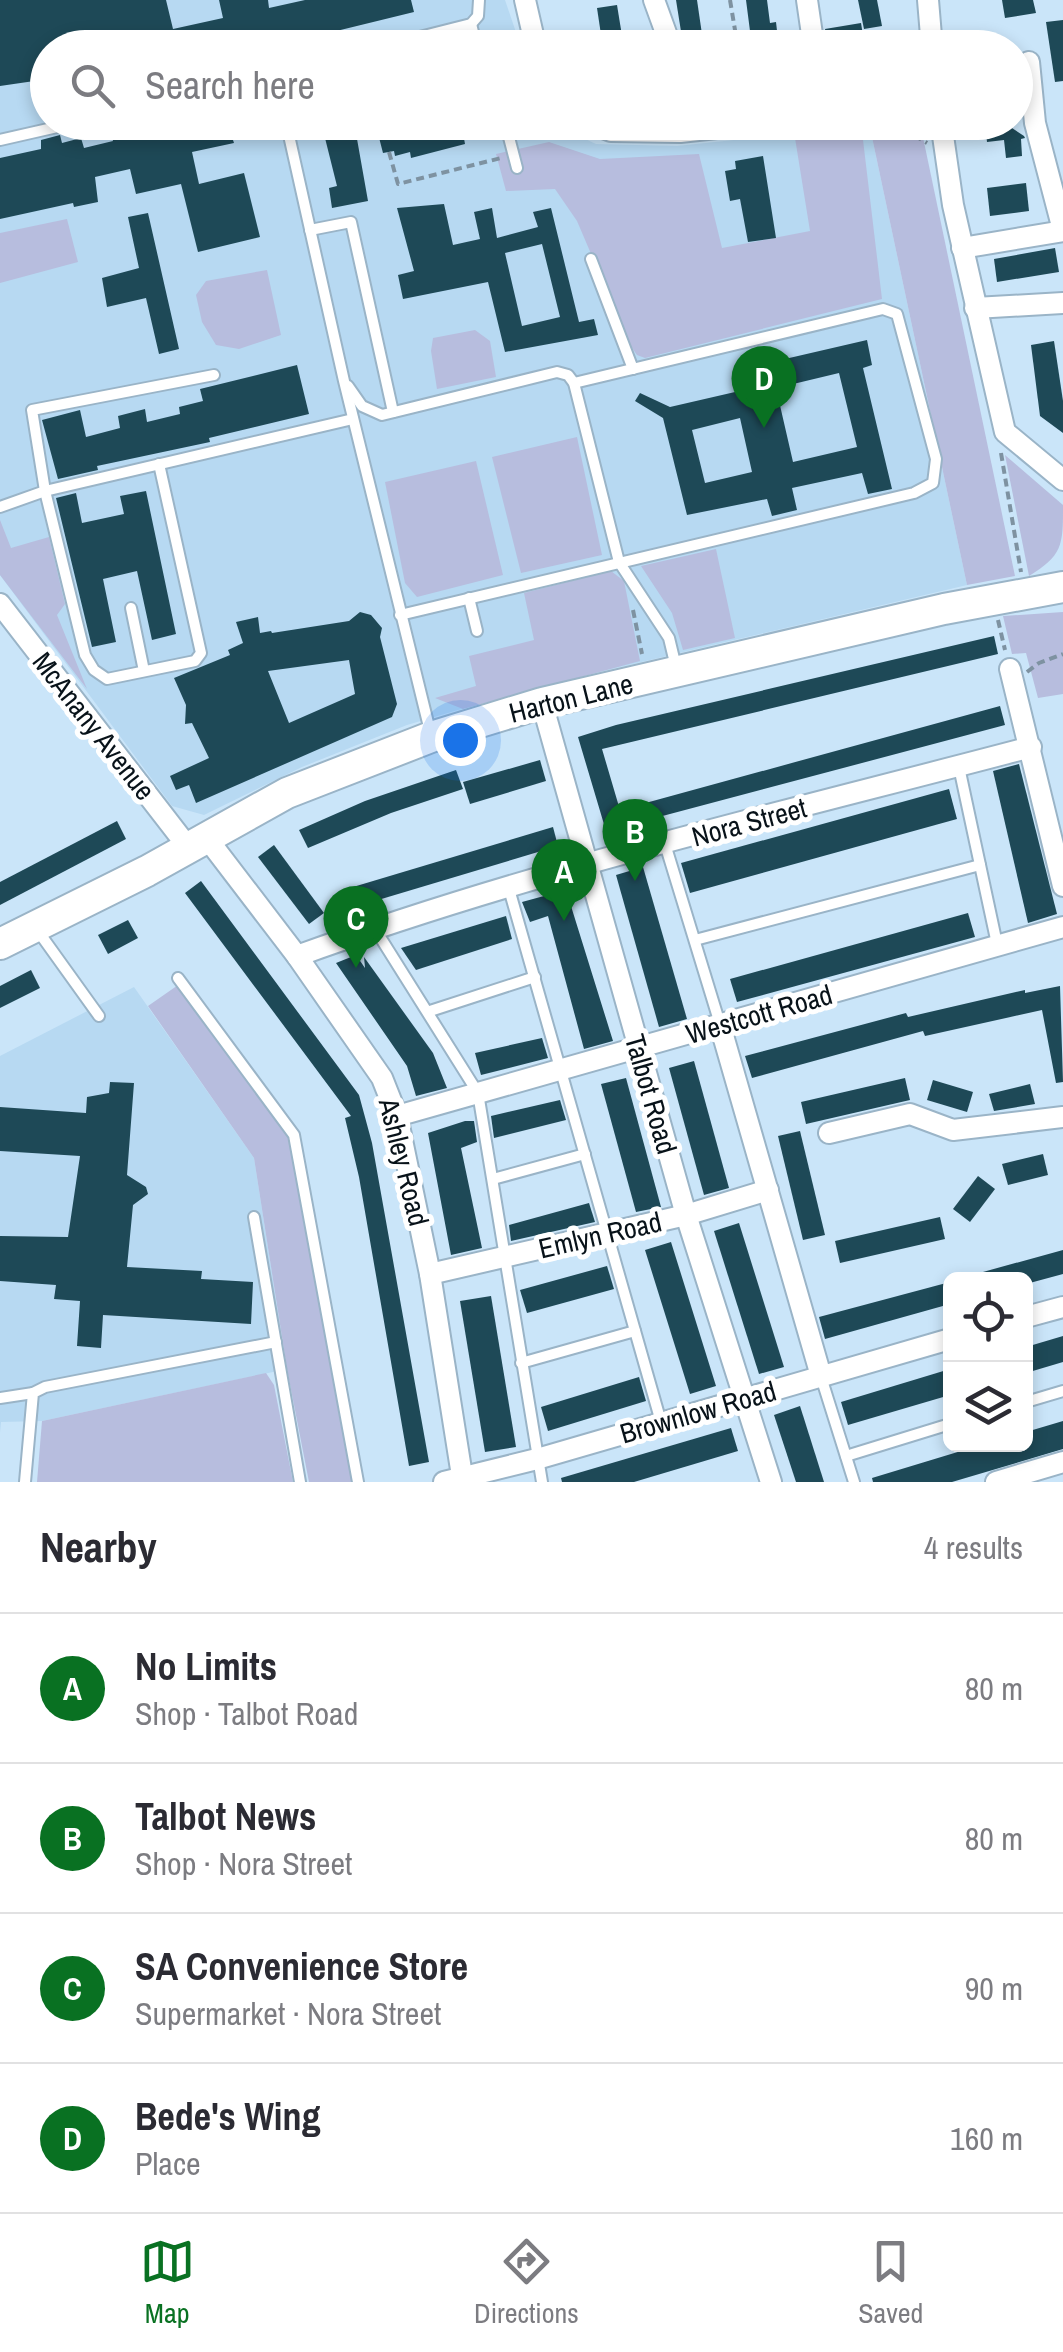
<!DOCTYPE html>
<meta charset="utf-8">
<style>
:root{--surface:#fff;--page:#f2f2f3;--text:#2b2b33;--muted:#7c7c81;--line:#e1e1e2;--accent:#097122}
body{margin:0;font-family:"Archivo Narrow",sans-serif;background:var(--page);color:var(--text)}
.controls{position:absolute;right:30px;bottom:30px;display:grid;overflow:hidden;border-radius:15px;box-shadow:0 5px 15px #0003}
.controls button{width:90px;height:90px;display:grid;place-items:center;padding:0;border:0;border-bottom:2px solid var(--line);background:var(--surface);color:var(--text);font:50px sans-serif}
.you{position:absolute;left:460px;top:740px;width:35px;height:35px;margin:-25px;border:8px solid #fff;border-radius:50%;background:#1a73e8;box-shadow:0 0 0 15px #1a73e833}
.badge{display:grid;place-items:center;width:65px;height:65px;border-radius:50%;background:var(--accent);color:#fff;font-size:32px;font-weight:700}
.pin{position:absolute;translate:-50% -82px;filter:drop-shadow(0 2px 5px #0008)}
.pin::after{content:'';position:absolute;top:52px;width:35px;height:30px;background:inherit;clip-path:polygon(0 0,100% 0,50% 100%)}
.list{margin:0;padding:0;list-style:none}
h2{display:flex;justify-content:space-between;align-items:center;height:130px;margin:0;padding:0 40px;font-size:42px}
h2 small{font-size:32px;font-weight:400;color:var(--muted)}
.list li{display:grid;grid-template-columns:65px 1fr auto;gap:30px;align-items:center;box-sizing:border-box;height:150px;padding:0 40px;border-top:2px solid var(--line)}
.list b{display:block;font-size:38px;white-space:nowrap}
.list p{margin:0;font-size:32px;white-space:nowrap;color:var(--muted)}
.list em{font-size:32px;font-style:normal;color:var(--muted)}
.icon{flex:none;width:55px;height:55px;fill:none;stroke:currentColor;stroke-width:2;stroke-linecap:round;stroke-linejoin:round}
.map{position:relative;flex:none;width:1063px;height:1482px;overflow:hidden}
.search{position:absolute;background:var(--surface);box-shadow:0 5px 15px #0003;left:30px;right:30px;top:30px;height:110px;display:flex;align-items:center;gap:25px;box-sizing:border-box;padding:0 35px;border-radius:55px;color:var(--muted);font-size:38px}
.sheet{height:730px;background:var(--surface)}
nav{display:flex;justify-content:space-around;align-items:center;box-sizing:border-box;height:140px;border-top:2px solid var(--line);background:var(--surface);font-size:28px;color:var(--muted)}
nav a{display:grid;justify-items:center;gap:5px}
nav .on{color:var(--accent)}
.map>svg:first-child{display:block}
.built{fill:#b7d9f2}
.green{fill:#b7bdde}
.building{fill:#1e4957;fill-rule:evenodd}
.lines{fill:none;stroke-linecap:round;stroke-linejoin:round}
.lane-casing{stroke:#9ab4c7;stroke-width:14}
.street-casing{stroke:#9ab4c7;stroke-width:24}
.secondary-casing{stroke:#9ab4c7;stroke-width:34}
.path{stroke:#7e92a1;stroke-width:4;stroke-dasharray:8 5;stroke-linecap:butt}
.lane{stroke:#fff;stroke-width:10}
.street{stroke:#fff;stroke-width:20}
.secondary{stroke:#fff;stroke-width:30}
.labels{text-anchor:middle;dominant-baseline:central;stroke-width:10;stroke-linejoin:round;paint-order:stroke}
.street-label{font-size:28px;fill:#081219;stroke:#fff}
</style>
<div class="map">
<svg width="1063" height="1482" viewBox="0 0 1063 1482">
<rect width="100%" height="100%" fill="#cae5f9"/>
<!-- built -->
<g class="built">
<polygon points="0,0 505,0 521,47 48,48 48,122 549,122 596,144 677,146 762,137 826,123 869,123 967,585 540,686 407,725 302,767 204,815 172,806 0,575"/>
<polygon points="134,987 254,1158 287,1369 42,1421 1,1422 0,1433 0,1056"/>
</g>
<!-- green -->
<g class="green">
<polygon points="861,123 882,299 645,358 637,355 630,345 577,221 555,189 506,191 496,154 549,142 600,159 699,154 722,248 810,231 795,138"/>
<polygon points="869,123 920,123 1015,576 967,585"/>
<polygon points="67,219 78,262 0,283 0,233"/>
<polygon points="267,270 281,335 239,349 216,345 202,322 196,295 206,281"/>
<polygon points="475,330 490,341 496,377 437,389 431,351 433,338"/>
<polygon points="577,437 602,555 521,573 492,457"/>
<path d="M1005,455L1063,505C1063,545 1063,555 1029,576Z"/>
<polygon points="476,461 503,575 417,597 405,583 385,482"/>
<polygon points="0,520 11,548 49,537 65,604 57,615 87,689 0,575"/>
<polygon points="716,549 735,638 683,650 672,613 641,566"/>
<polygon points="611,571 624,581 640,661 463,709 435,698 476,686 469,656 534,640 524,593"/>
<polygon points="1063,612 1063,694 1038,698 1026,653 1012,654 1003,616"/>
<polygon points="181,983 294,1135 358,1482 309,1482 287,1369 254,1158 148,1006"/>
<polygon points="266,1373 274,1385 293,1482 37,1482 42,1421"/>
</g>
<!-- building -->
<g class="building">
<polygon points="0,0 166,0 173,29 223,18 219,0 268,0 269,8 305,0 411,0 414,12 267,48 48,48 48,79 0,86"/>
<polygon points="676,0 697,0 704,48 683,44"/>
<polygon points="746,0 767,0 770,23 776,22 779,48 759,48 756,30 750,31"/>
<polygon points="858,0 877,0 882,26 864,29"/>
<polygon points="1002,0 1033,0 1036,13 1005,18"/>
<polygon points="617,5 624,48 603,48 597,8"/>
<polygon points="1063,20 1063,81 1055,82 1046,22"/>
<polygon points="861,23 865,48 828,48 825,29"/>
<polygon points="159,122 180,122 181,127 200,122 235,122 239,139 233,140 234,143 192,152 199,184 244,173 260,237 198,252 181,184 136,194 130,169 95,177 98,202 74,207 73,203 0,219 0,158 41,149 41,140 60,135 62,143 81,138 84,148 113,141 112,137 130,132 131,137 161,131"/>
<polygon points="321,122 354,122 368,201 332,208 329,188 337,186"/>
<polygon points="375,122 461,122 465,144 411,158 410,152 395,156 394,151 383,153"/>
<polygon points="1003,122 1024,136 1025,138 1021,139 1022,156 1006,158 1004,140 987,142 985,124"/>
<polygon points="763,156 776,238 748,242 740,199 730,201 725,171 736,169 735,161"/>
<polygon points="1026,183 1029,211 990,216 987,188"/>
<path d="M444,204L453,245L480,239L474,212L492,208L497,238L538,227L533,212L551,208L579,322L594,319L598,335L505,352L488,282L403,299L398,275L414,271L397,208ZM542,244L560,317L522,326L505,253Z"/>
<polygon points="148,213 179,349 159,354 146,298 107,307 102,278 139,268 128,217"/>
<polygon points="1055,248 1059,272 997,282 994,259"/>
<path d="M867,340L872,365L863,368L892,489L868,494L862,473L792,488L797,510L772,516L767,499L687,515L663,418L635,401L640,393L670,407L761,386L772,362ZM839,373L857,447L793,462L779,401L789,385ZM740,418L752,472L705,483L692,430Z"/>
<polygon points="1054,341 1063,401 1063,433 1040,416 1031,345"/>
<polygon points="297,365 309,414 209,438 210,442 97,466 98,470 58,479 42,420 80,410 86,437 120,428 118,416 145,409 147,422 180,414 179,407 203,401 200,389"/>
<polygon points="146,491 176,634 152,640 137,571 103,579 116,642 92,647 56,498 76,493 82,523 124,514 120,496"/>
<path d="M360,612L371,615L382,628L380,637L397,704L392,717L196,803L189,785L176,790L170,776L209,758L192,723L185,724L186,705L174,678L230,655L228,650L243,643L236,622L258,617L260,633L271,631L272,633L349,621ZM349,660L355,694L289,723L268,671Z"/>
<polygon points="994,636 998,654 602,749 620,810 1000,706 1005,725 606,831 578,737 616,725"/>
<polygon points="540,760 546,781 470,804 463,782"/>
<polygon points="1019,764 1057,914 1028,923 993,771"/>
<polygon points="456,770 463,789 391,813 308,848 299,830 365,801"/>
<polygon points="949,789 957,819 690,893 681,863"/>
<polygon points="117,821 126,839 0,905 0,882"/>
<polygon points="553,827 558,846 348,909 343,890"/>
<polygon points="274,845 324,913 309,924 258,857"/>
<polygon points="643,867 687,1019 659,1027 616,875"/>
<polygon points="201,881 359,1095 372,1143 429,1462 409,1466 359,1177 345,1118 351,1116 185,893"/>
<polygon points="566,890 613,1041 584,1049 548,916 530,922 522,902"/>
<polygon points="968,913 975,937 737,1002 730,979"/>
<polygon points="506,916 512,939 416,970 401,948"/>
<polygon points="128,920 138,938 108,954 98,935"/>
<polygon points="356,955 365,968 364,957 433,1053 447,1088 416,1096 407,1066 336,963"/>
<polygon points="31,970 40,988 0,1008 0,986"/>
<polygon points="1060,986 1063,1082 1056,1083 1042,1010 925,1036 923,1031 752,1078 745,1056 906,1013 908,1017 1025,990 1025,993"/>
<polygon points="542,1038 548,1058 481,1075 475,1053"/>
<polygon points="694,1061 729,1188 704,1195 669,1068"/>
<polygon points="626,1078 661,1207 636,1212 601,1084"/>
<polygon points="905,1078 910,1100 806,1124 801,1102"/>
<polygon points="933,1080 973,1092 967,1112 927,1100"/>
<polygon points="110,1082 134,1083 127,1175 146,1187 148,1194 133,1205 127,1267 202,1271 201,1279 253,1282 251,1324 103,1315 101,1348 77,1346 80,1301 54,1299 56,1285 0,1281 0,1236 68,1237 80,1156 0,1151 0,1107 86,1113 87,1097 109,1093"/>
<polygon points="1030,1084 1035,1104 994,1111 989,1094"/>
<polygon points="560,1100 566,1120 494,1138 491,1116"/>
<polygon points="465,1121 474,1121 477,1142 461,1148 482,1248 451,1255 428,1133"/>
<polygon points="800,1131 825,1235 803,1240 778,1136"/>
<polygon points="1043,1154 1048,1175 1008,1185 1002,1164"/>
<polygon points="978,1176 995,1189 970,1222 953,1209"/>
<polygon points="589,1203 595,1222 511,1241 509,1225"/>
<polygon points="940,1217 945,1239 840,1263 835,1241"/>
<polygon points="739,1223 784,1367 759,1374 714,1231"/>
<polygon points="671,1242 716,1386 690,1394 645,1250"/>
<polygon points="1063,1250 1063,1274 1026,1284 1026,1280 972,1280 972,1275"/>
<polygon points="607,1266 614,1289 527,1313 520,1290"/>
<polygon points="950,1282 950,1304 825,1339 819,1317"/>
<polygon points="491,1296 516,1447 485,1452 460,1301"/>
<polygon points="1063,1336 1063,1362 1026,1373 1026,1347"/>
<polygon points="950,1369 950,1395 848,1425 841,1402"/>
<polygon points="639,1377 646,1401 548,1431 541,1407"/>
<polygon points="800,1406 824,1482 796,1482 774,1415"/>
<polygon points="1063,1421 1063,1449 952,1482 873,1482 872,1478 984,1444 1026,1444 1026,1432"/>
<polygon points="731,1428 738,1451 634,1482 562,1482 561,1478"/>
</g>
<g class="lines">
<!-- lane casing -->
<g class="lane-casing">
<g id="lane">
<polyline points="471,24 477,48"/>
<polyline points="376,48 471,24 478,16 479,0"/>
<polyline points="286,122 344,381 431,735"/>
<polyline points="505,122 517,168"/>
<polyline points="0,140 79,122"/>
<polyline points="310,230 351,222 393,412"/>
<polyline points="591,259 633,369"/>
<polyline points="348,386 362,406 382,415 557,372 568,375 574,383 619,562 669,638 676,667"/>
<polyline points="159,464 201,653 195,661 107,679 94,670 85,655 45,491 32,410 214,375"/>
<polyline points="0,507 45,491 353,419"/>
<polyline points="469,598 477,631"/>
<polyline points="131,608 144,671"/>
<polyline points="400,615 914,493 933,483 936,459 897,314 883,309 574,383"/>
<polyline points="959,767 997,944"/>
<polyline points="665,844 720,1024"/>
<polyline points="509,889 661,1422"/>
<polyline points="375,929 478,1093 542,1482"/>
<polyline points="38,931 99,1016"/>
<polyline points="695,940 980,865"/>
<polyline points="178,978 294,1135 358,1482"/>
<polyline points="430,1011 535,977"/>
<polyline points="493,1179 585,1154"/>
<polyline points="254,1217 300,1482"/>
<polyline points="521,1363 635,1331"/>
<polyline points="821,1377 854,1482"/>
<polyline points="0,1398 33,1393"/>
<polyline points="1026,1402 1063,1391"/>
<polyline points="846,1456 950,1424"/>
<polyline points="25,1482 33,1393 45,1387 276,1342"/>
</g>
</g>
<!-- street casing -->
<g class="street-casing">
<g id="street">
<polyline points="525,0 536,48"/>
<polyline points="654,0 666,33"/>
<polyline points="807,0 814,48"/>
<polyline points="928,0 932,48"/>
<polyline points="1029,62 1035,123 1063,230"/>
<polyline points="588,122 611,131 680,132 773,122"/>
<polyline points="941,122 953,205 1005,432 1063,480"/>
<polyline points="962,248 1063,231"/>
<polyline points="975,308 1063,303"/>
<polyline points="0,604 188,847"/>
<polyline points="1010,669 1063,886"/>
<polyline points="542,703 686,1215 771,1482"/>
<polyline points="206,837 297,956 382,1078 397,1116 430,1274 463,1482"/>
<path d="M297,956C536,869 785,812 1031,747"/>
<polyline points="720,1025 821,1376"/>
<polyline points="397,1116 1063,927"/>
<polyline points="829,1133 910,1114 953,1130 1063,1117"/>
<polyline points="430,1274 686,1215 768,1190"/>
<polyline points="1026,1317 1063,1307"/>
<polyline points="444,1482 537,1459 950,1339"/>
<polyline points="996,1482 1063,1462"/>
</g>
</g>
<!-- secondary casing -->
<g class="secondary-casing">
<polyline id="secondary" points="0,944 147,871 287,793 431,737 542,703 944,609 1063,587"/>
</g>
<!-- path -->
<g class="path">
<polyline points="730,0 738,48"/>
<polyline points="892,122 927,143"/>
<polyline points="389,152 398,184 501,158"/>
<polyline points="1001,453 1021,572"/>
<polyline points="633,610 642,654"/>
<polyline points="998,620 1005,650"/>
<polyline points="1027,672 1039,663 1063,654"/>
</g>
<!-- lane -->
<use href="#lane" class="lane"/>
<!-- street -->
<use href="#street" class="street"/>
<!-- secondary -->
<use href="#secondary" class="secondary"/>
</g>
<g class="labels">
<!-- street labels -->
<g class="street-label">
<text transform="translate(571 698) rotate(-14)">Harton Lane</text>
<text transform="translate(94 726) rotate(52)">McAnany Avenue</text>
<text transform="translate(749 822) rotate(-15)">Nora Street</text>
<text transform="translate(759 1014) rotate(-16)">Westcott Road</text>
<text transform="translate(651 1094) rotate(74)">Talbot Road</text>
<text transform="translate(404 1162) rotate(76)">Ashley Road</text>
<text transform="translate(600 1235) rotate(-13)">Emlyn Road</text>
<text transform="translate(698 1412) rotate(-16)">Brownlow Road</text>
</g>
</g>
</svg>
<div class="controls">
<button><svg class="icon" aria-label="locate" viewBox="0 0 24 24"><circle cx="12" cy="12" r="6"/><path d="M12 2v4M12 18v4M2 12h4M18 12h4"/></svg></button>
<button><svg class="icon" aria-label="layers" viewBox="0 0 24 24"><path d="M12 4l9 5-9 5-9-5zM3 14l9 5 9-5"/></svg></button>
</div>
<div class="you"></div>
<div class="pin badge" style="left:564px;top:921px">A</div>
<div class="pin badge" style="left:635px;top:881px">B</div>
<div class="pin badge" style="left:356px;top:968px">C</div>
<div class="pin badge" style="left:764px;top:428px">D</div>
<div class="search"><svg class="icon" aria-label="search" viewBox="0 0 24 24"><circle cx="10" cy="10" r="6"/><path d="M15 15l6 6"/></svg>Search here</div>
</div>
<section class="sheet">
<h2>Nearby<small>4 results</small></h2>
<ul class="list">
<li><span class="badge">A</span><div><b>No Limits</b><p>Shop · Talbot Road</p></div><em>80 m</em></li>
<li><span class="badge">B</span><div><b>Talbot News</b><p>Shop · Nora Street</p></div><em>80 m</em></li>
<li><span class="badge">C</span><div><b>SA Convenience Store</b><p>Supermarket · Nora Street</p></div><em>90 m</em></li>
<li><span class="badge">D</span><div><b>Bede's Wing</b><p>Place</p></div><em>160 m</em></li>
</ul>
</section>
<nav>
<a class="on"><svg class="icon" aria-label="map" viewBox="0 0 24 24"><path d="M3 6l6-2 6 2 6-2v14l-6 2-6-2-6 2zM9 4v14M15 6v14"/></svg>Map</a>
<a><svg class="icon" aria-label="directions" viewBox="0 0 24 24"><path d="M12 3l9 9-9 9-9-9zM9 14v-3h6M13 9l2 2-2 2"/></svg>Directions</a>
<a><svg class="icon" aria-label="saved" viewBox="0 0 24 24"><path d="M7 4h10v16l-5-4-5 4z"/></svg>Saved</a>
</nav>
